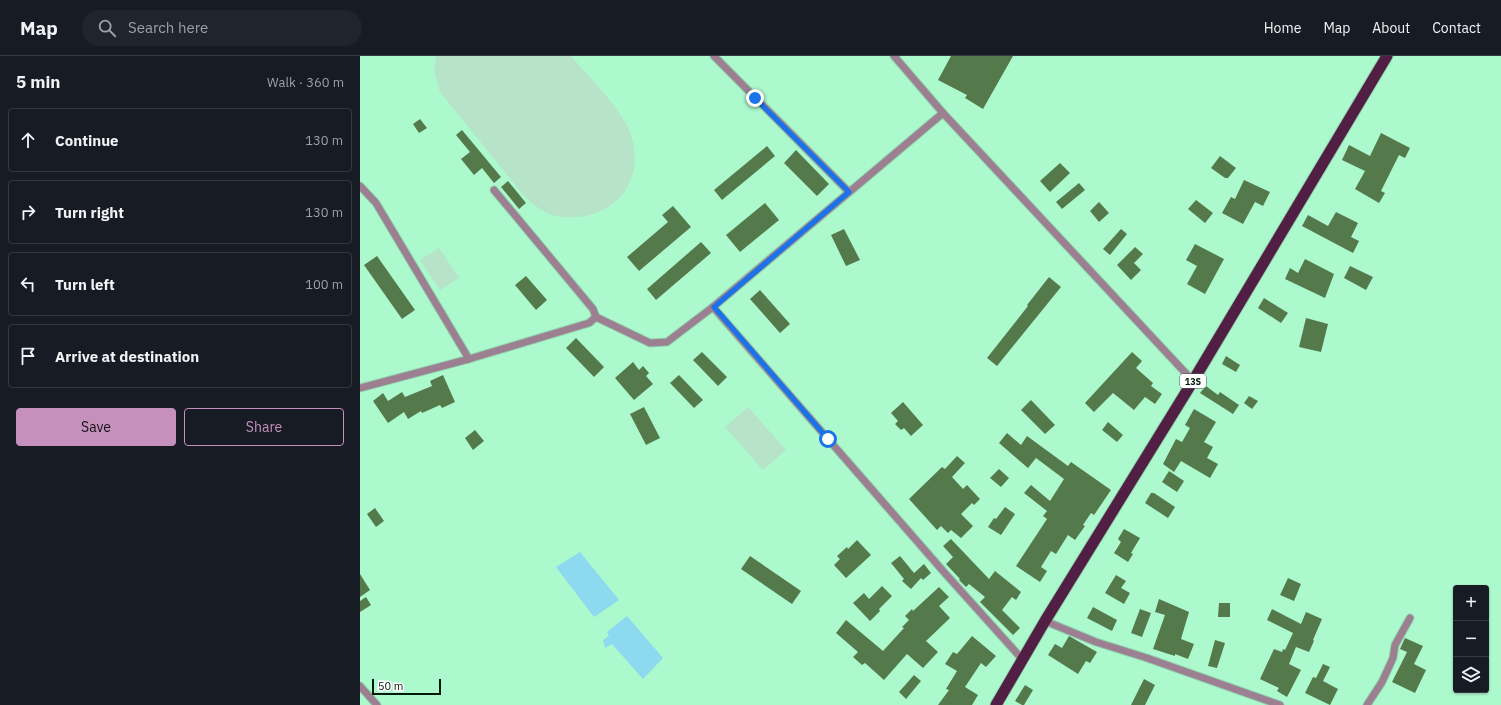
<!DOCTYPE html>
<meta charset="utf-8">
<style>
:root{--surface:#171b24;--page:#20242c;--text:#f1f3f6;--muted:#9ea1a6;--line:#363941;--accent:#c690bc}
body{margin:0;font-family:"IBM Plex Sans",sans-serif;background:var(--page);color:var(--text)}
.controls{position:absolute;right:12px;bottom:12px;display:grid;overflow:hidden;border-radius:4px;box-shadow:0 1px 3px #0004}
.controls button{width:36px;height:36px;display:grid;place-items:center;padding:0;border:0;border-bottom:1px solid var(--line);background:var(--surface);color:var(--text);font:20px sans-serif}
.scale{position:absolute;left:12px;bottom:10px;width:69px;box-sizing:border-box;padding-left:4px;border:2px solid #00190b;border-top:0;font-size:11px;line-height:14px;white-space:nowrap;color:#00190b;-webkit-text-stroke:3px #fff;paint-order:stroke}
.stop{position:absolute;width:12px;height:12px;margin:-9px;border:3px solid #1a73e8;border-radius:50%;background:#fff}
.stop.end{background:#1a73e8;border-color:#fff;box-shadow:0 1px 4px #0008}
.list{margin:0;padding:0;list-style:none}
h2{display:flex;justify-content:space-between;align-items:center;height:52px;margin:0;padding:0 16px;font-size:17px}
h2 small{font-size:13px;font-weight:400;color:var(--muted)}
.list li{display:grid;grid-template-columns:26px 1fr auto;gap:12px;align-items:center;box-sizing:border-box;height:64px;margin:0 8px 8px;padding:0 8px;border:1px solid var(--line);border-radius:4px}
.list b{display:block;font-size:15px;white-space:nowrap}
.list em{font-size:13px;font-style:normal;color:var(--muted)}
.actions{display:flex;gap:8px;padding:12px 16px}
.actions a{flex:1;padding:9px 0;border:1px solid var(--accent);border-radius:4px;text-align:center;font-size:14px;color:var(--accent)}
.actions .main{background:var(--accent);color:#111}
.icon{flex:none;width:22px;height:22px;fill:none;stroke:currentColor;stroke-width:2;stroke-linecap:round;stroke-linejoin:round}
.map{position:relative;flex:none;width:1141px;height:649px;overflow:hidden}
header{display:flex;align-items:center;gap:24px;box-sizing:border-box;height:56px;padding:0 20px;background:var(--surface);border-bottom:1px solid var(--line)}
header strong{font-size:19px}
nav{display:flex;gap:22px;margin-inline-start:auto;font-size:14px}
.search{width:280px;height:36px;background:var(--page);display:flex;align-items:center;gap:10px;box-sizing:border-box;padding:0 14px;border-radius:22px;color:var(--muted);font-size:15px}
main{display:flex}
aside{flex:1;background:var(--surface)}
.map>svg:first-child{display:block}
.green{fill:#b7e3c9}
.water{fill:#8cd9f0}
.building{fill:#54794a}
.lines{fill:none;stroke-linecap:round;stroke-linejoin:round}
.minor-casing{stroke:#91d5af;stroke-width:9}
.trunk-casing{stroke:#91d5af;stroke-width:13}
.minor{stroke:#9c8092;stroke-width:7}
.trunk{stroke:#501f43;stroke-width:11}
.route{stroke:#1a73e8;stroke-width:5}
.labels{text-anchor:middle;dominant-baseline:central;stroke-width:3.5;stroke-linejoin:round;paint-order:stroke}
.shield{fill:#fff;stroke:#4c5e54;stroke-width:1}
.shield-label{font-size:9px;font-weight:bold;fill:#00190b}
</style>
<header>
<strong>Map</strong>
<div class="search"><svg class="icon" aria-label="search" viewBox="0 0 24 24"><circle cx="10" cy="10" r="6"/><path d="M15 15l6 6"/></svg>Search here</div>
<nav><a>Home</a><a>Map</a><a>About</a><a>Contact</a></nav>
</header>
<main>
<aside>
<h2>5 min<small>Walk · 360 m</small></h2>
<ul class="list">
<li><svg class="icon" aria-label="ahead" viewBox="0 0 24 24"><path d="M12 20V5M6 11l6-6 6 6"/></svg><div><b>Continue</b></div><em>130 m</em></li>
<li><svg class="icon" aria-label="right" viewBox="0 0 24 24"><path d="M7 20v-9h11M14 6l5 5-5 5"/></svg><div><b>Turn right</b></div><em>130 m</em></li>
<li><svg class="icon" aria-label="left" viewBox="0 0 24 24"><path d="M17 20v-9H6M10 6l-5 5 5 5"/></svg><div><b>Turn left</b></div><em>100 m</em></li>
<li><svg class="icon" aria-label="arrive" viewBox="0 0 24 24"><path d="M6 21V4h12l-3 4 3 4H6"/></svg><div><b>Arrive at destination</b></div></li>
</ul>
<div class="actions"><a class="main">Save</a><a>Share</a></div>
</aside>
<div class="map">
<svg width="1141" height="649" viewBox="0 0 1141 649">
<rect width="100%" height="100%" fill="#adf9ce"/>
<!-- green -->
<g class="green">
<path d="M76,0H211C229,21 265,56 272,82C286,133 245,169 196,160C183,157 174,149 165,141L80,36L74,15Z"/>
<polygon points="79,192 99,222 80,234 60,204"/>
<polygon points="388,351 426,394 403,414 365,371"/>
</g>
<!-- water -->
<g class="water">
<polygon points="220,496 259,544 234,561 196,511"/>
<polygon points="267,560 303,602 283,623 252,588 245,592 243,584 249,580 247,576"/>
</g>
<!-- building -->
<g class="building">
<polygon points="591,0 653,0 623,53 605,42 607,39 578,24"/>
<polygon points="60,63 67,72 59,77 53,68"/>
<polygon points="102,74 141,121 134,127 122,112 114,119 101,103 110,96 96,79"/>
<polygon points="1021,77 1050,92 1045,102 1039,99 1021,135 1025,137 1019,147 995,133 1005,115 982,104 989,89 1010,100"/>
<polygon points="407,90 415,100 362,144 354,134"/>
<polygon points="436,94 469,128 457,140 424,107"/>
<polygon points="860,100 876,112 868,122 865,122 851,112"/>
<polygon points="700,107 710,117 690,136 680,125"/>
<polygon points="884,124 910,136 903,150 895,146 883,168 862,157 871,141 875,143"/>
<polygon points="148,125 166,147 159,153 141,131"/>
<polygon points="719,127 725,134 702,153 696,146"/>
<polygon points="836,144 853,157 845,167 828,153"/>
<polygon points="739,146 749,157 739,166 730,155"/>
<polygon points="405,147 419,164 380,196 366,179"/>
<polygon points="313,150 331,171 279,215 267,201 308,166 302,159"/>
<polygon points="976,156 998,167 991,181 999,185 993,197 942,170 948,159 968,170"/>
<polygon points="484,173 500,204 486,210 471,179"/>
<polygon points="761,173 767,178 750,199 743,193"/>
<polygon points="341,186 351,197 296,244 287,233"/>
<polygon points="835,188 864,203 845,238 827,228 837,210 826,204"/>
<polygon points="775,191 783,198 774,207 781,214 771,224 757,209"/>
<polygon points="17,200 55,254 42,263 4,209"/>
<polygon points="945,203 974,218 965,242 925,223 930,212 938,217"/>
<polygon points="990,210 1013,221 1006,234 984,222"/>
<polygon points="166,220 187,244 176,254 155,229"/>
<polygon points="689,221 701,231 637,310 627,302 668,250 667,249"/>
<polygon points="400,234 430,268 420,277 390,243"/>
<polygon points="904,242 928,257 921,267 898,252"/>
<polygon points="946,262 968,268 961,296 939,291"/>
<polygon points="216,282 244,311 234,321 206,292"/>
<polygon points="342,296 367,321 358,330 333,304"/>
<polygon points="772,296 782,305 776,312 793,327 791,330 802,338 795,348 785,341 774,354 753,337 734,356 725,347"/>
<polygon points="866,300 880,309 876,316 862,308"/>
<polygon points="273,306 279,314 283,310 289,317 286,320 293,328 274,344 255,322"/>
<polygon points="83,319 95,346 82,352 80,349 62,357 61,355 48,363 44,356 28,367 13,345 23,337 28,345 42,336 45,341 72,330 70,325"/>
<polygon points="319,319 343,344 334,352 310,327"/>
<polygon points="846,330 858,339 860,336 879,349 873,358 840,337"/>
<polygon points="889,340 898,345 892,353 884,347"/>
<polygon points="671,344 695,369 685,378 661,354"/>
<polygon points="543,346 563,369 551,380 544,372 541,374 535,368 538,365 531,357"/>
<polygon points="284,351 300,382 286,389 270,358"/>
<polygon points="834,353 856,366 844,386 853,391 847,402 858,408 850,422 821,405 814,416 803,408 816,383 822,386 830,372 825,369"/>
<polygon points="748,366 763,379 757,386 742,374"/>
<polygon points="115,374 124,385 113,394 105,382"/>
<polygon points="647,377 661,389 667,380 708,410 711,406 751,434 734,459 731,457 723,469 725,470 715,484 708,479 696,498 691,495 681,511 687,515 680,526 656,510 687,463 683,460 687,455 664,437 671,429 690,445 704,423 676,402 668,412 639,387"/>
<polygon points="597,400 605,407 592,421 603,433 607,429 620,443 614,449 612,447 601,458 613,470 601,482 591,474 588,477 581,470 577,474 549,443 582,411 585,413"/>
<polygon points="639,413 649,422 641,431 630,422"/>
<polygon points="809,415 824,425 817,436 802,426"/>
<polygon points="791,437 794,437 815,451 808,462 785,447"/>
<polygon points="645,451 655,458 641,479 628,471 634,462 636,463"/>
<polygon points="15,452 24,465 16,471 7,458"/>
<polygon points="764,473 780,482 771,497 773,498 768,506 754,497 761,486 758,483"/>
<polygon points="591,483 629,523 635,515 661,536 656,544 652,541 642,554 660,572 653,579 620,546 625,541 609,528 606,531 599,524 600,523 586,508 593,501 583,490"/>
<polygon points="497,484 511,499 486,522 474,509 480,503 477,500 487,491 488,493"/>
<polygon points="390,500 441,535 432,548 381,513"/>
<polygon points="540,500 554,517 564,508 571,517 563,524 561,522 551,533 542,525 544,523 531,507"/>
<polygon points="0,518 10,534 0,541"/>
<polygon points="756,519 766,525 761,532 770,537 764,548 745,537"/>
<polygon points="928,522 941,528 934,545 920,539"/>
<polygon points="522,530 532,540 519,553 520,555 510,565 493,547 504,537 509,543"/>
<polygon points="579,531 589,541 579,550 590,562 566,585 578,596 563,612 547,598 524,624 505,607 502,609 493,601 498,596 476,577 486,564 523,595 544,572 542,571 549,564 545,560 552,553 553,555"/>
<polygon points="6,541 11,549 0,556 0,545"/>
<polygon points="799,543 829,556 821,583 834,588 828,603 815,598 815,600 793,593 805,559 795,556"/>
<polygon points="859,547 870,547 870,561 858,561"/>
<polygon points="733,551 757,564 752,575 727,562"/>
<polygon points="780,553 791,557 782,581 771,577"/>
<polygon points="912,553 941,568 946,556 962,563 953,584 954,585 949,596 936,591 929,608 941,614 927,641 917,635 919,632 900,623 914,593 922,596 923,593 925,594 933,577 907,564"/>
<polygon points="612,580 636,600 626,611 621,607 605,631 618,639 612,649 578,649 589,634 586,633 597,615 585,608 593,596 597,598"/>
<polygon points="709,580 737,596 730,607 726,605 718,618 688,599 695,588 702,592"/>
<polygon points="1045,582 1063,590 1054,608 1066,614 1055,637 1032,626 1047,596 1040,593"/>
<polygon points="855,584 865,587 857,612 848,610"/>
<polygon points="963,608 970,611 963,625 978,633 970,649 945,637 953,621 956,622"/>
<polygon points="554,619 561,625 546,643 539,636"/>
<polygon points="784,623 795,629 785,649 771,649"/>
<polygon points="665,629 673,634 664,649 662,649 655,645"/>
</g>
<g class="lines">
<!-- minor casing -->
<g class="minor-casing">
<g id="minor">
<polyline points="354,0 489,136"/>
<polyline points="534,0 583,57 833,325"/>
<polyline points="0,130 16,147 109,303"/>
<polyline points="134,134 233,253 236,261"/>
<polyline points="353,251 583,515 663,604"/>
<polyline points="0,332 109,303 229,267 236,261 290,287 307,286 353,251 583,57"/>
<polyline points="685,565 736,586 787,602 920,649"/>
<polyline points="0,630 17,649"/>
<polyline points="1007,649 1022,626 1033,602 1035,589 1050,562"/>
</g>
</g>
<!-- trunk casing -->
<g class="trunk-casing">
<polyline id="trunk" points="636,649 685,565 833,325 1027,0"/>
</g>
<!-- minor -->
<use href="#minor" class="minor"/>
<!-- trunk -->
<use href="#trunk" class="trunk"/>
</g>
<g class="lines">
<!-- route -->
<polyline class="route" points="395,42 489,136 354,251 468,383"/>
</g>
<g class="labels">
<!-- shield labels -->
<rect class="shield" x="820" y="318" width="26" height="14" rx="3"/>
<g class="shield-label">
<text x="833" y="325">13S</text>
</g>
</g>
</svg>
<div class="controls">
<button>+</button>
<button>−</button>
<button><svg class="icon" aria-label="layers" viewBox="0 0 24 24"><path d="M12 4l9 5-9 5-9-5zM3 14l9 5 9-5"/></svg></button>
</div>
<div class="scale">50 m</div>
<div class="stop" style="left:468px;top:383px"></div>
<div class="stop end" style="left:395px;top:42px"></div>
</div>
</main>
